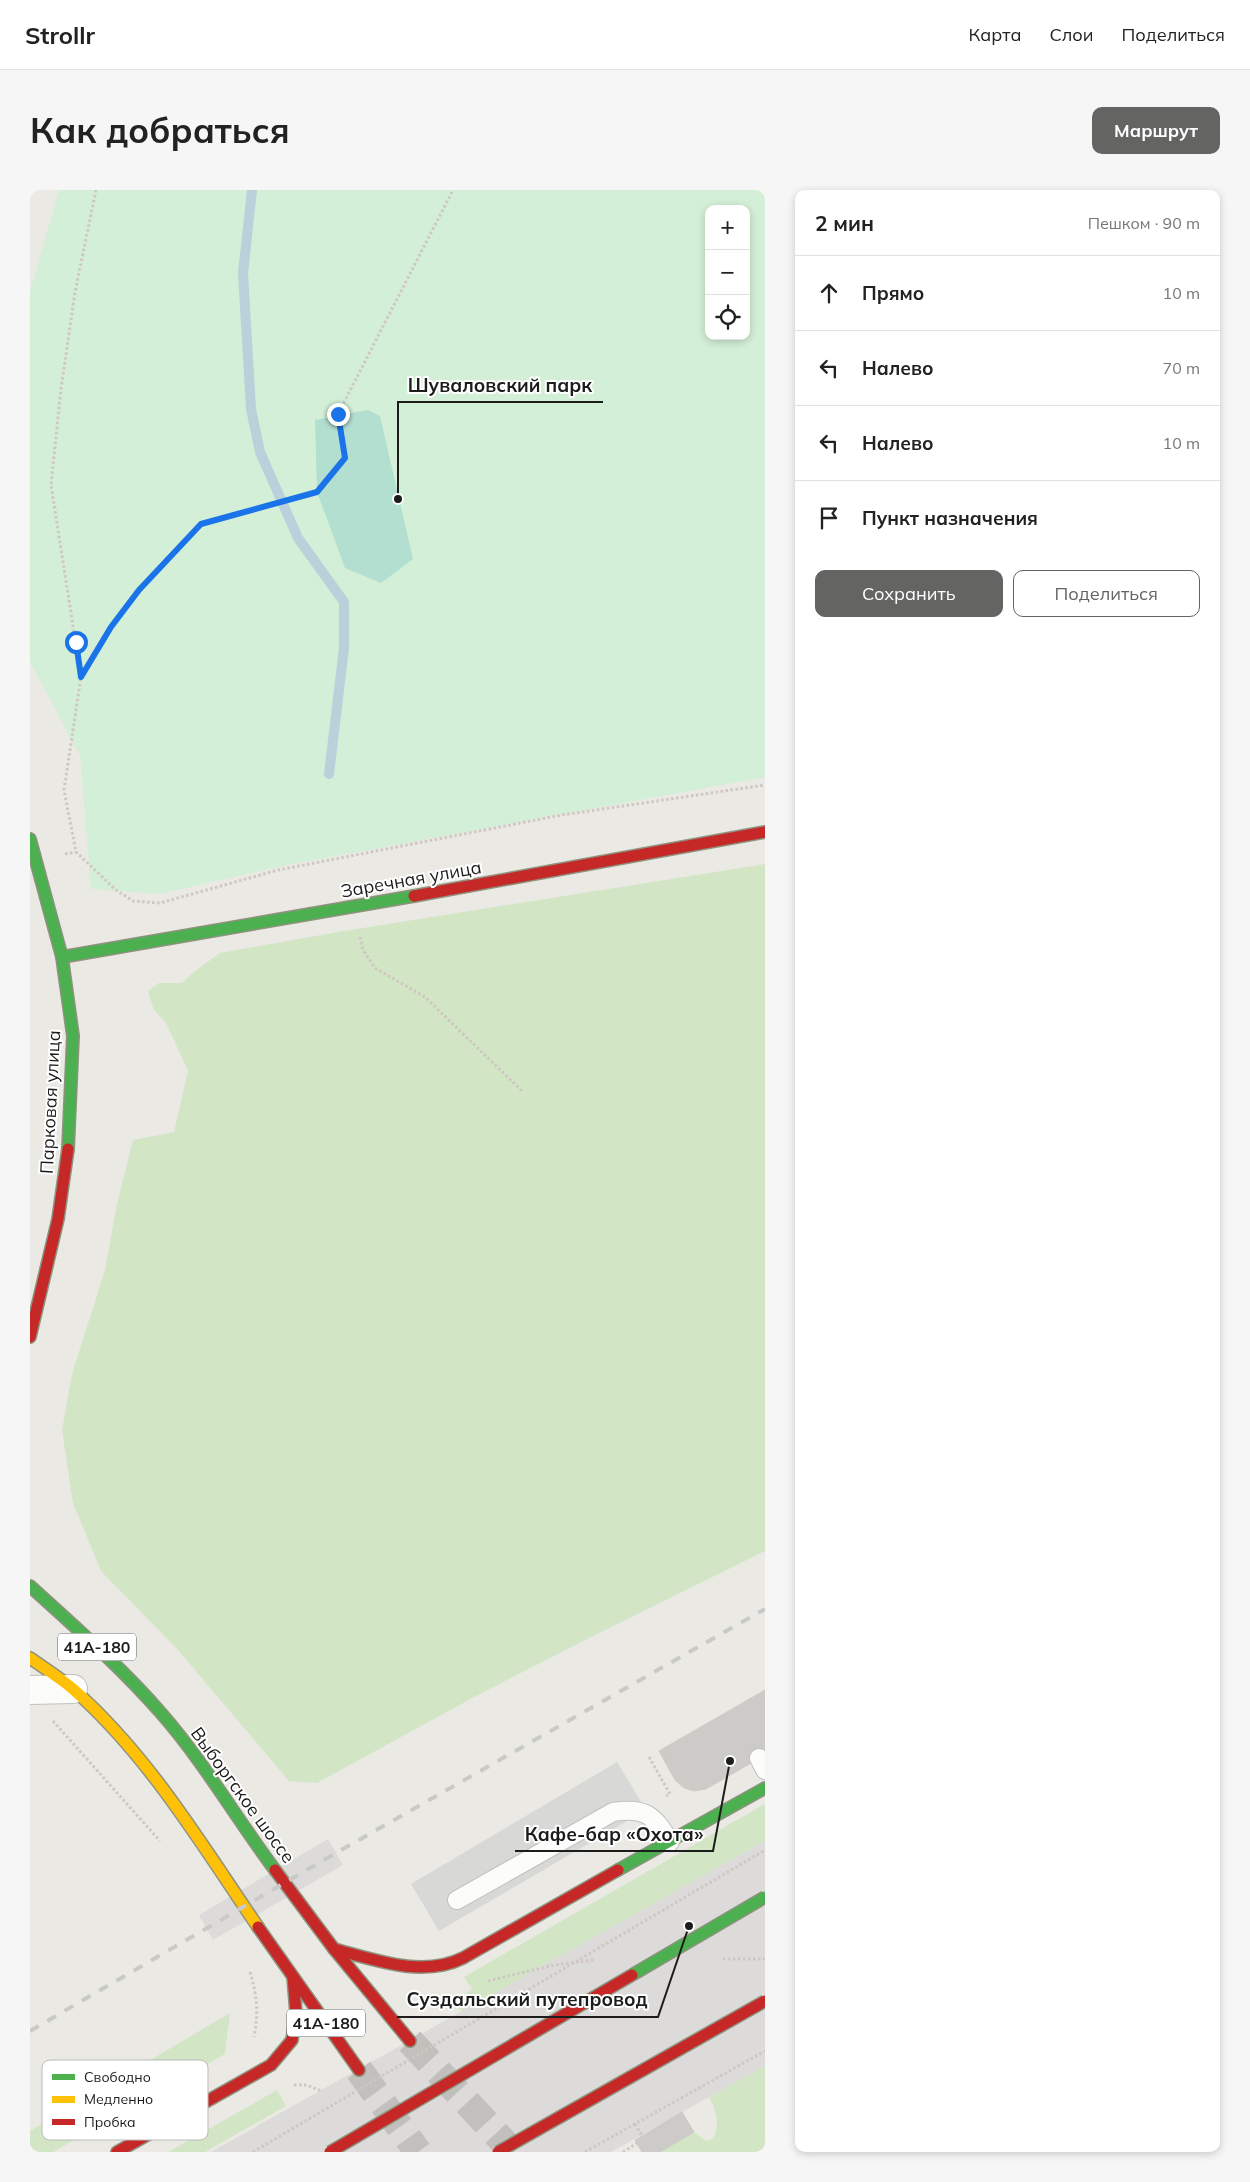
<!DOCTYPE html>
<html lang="ru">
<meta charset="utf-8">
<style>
:root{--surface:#fff;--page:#f6f6f6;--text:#222;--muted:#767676;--line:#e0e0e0;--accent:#646462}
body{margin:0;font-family:Mulish,sans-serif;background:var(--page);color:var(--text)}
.controls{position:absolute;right:15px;top:15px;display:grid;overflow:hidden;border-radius:10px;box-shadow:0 2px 8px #0003}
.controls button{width:45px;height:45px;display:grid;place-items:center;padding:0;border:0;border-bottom:1px solid var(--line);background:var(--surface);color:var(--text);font:25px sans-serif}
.stop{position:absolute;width:15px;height:15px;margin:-11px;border:4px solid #1a73e8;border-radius:50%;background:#fff}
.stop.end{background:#1a73e8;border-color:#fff;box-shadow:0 1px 5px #0008}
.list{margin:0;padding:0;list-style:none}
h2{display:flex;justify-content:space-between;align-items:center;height:65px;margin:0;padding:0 20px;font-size:21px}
h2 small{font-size:16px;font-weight:400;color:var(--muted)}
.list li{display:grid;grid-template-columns:32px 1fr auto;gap:15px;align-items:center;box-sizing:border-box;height:75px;padding:0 20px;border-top:1px solid var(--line)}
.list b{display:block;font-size:19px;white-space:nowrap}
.list em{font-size:16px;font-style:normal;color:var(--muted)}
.actions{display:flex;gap:10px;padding:15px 20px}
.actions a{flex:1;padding:11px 0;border:1px solid var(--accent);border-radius:10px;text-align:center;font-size:18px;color:var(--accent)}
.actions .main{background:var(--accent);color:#fff}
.icon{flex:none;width:28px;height:28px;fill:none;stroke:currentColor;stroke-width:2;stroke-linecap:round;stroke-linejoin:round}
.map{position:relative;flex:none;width:735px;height:1962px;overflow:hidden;border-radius:10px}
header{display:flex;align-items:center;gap:30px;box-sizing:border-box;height:70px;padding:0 25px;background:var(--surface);border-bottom:1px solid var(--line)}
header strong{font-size:24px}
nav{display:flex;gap:28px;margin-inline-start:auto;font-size:18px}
.intro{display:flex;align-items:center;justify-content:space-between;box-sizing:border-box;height:120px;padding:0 30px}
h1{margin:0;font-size:35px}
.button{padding:12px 22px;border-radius:10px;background:var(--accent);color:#fff;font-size:18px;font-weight:700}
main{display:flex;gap:30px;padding:0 30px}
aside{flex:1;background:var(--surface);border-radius:10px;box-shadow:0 2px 8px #0003}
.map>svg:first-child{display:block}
.religious{fill:#d8d8d6}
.grass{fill:#d2e6c5}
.park{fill:#d3efd7;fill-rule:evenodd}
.pitch{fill:#b3dfd1}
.pier{fill:#dcdbd9}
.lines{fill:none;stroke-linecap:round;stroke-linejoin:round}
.stream{stroke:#bad0db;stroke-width:10}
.building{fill:#cdcbc7;stroke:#cdcbc6}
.primary-tunnel{stroke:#c1c0bc;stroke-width:28;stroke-dasharray:28 14;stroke-linecap:butt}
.lane-casing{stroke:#c1c1bf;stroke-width:20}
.street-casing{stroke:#c1c1bf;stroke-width:30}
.fast-casing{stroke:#8e927e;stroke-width:14}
.slow-casing{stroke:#8e927e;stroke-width:14}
.jam-casing{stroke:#8e927e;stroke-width:14}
.path{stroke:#d0c6c3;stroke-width:3;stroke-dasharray:2.5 2.5;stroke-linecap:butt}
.lane{stroke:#fcfcfb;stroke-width:18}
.street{stroke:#fcfcfb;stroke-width:28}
.fast{stroke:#4caf50;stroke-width:11}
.slow{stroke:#ffc107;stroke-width:11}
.jam{stroke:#c62828;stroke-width:11}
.rail{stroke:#c9c9c8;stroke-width:4;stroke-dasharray:10 10;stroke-linecap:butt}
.fast-bridge-casing{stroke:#8e927e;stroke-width:14;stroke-linecap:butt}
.jam-bridge-casing{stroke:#8e927e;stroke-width:14;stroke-linecap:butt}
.path-bridge{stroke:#d0c6c3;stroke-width:3;stroke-dasharray:2.5 2.5;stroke-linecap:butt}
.fast-bridge{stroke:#4caf50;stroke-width:11}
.jam-bridge{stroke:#c62828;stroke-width:11}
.route{stroke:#1a73e8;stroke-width:6}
.labels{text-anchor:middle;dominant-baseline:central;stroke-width:4;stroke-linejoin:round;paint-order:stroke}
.shield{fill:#fff;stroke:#606060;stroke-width:1}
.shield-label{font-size:16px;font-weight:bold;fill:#1c1c1c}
.street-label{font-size:18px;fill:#1c1c1c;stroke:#fff}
.key{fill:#fff;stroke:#bbb;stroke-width:1}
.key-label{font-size:14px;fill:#1c1c1c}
.leader{fill:none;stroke:#1c1c1c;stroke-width:2}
.callout-dot{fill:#1c1c1c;stroke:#fff;stroke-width:2}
.callout-label{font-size:19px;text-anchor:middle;font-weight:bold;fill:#1c1c1c;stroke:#fff;stroke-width:4;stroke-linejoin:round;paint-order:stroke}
</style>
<header>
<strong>Strollr</strong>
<nav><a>Карта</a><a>Слои</a><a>Поделиться</a></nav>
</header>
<div class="intro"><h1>Как добраться</h1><a class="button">Маршрут</a></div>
<main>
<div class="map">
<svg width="735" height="1962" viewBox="0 0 735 1962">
<rect width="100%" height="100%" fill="#eae9e4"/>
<!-- religious -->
<polygon class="religious" points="587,1572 616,1620 409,1741 381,1694"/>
<!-- grass -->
<g class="grass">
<polygon points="735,674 735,1361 559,1448 446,1506 287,1593 259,1591 148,1460 71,1381 43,1313 32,1240 42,1184 75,1080 87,1014 103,950 144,942 158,881 136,833 124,820 118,801 129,793 152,793 165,781 190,763 308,742"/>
<polygon points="735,1614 735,1651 432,1822 428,1817 429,1809 442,1799 434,1787"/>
<polygon points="200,1823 195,1864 23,1962 0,1962 0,1941"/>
<path d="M735,1876V1962H630L664,1942L676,1951L683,1949C690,1934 687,1922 679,1907Z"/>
<polygon points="247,1900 256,1916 175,1962 138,1962"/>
</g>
<!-- park -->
<path class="park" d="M29,0H735V587L262,674L129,704L61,699L50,566L0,471V102ZM679,19H716V146H679Z"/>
<!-- pitch -->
<polygon class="pitch" points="338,220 350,226 383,369 351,393 315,378 287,302 285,230"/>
<!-- pier -->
<g class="pier">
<polygon points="298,1649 313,1675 183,1750 169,1725"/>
<polygon points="735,1651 735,1876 679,1907 581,1962 181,1962"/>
</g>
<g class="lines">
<!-- stream -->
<polyline class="stream" points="222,0 213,83 221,219 230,262 268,348 314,412 314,458 299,584"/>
</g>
<!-- building -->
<g class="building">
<polygon points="735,1500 735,1565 676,1599 664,1601 654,1598 645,1590 629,1561"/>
<polygon points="652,1922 664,1942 630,1962 612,1962 605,1950"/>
</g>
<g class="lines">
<!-- primary-tunnel -->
<g class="primary-tunnel">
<polyline points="380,1851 483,1962"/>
<polyline points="329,1880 388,1962"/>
</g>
<!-- lane casing -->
<g class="lane-casing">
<g id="lane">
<polyline points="729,1568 735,1580"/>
<path d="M427,1710L583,1622C615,1617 624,1625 640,1652"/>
</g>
</g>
<!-- street casing -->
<g class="street-casing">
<polyline id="street" points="0,1500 43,1499"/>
</g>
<!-- fast casing -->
<g class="fast-casing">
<g id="fast">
<polyline points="0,649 32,767 43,846 38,959"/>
<polyline points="32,767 384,706"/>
<path d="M0,1396C45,1437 91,1477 131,1523C174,1572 206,1628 245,1680"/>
<polyline points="588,1680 735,1598"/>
</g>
</g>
<!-- slow casing -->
<g class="slow-casing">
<path id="slow" d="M0,1468C14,1478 30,1488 43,1499C119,1566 172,1655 228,1737"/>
</g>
<!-- jam casing -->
<g class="jam-casing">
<g id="jam">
<polyline points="384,706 735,642"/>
<polyline points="0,1147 28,1029 38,959"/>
<polyline points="245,1680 304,1759 380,1851"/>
<polyline points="228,1737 329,1880"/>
<path d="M304,1759C345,1770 393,1788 433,1768L588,1680"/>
<polyline points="87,1962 241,1875 262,1850 266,1823 263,1787"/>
</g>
</g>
<!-- path -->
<g class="path">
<polyline points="66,0 45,102 31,199 21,295 51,487 34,600 46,662 86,700 103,711 130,713 248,680 532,625 735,595"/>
<polyline points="52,486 81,437 109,400 171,334 287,302 315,268 308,224 423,0"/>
<polyline points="35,664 46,662"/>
<polyline points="330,747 333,760 345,778 395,807 492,901"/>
<polyline points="23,1531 130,1651"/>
<polyline points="619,1567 640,1604 636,1606"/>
<polyline points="693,1769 735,1769"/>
<path d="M220,1782C227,1805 229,1823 224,1847"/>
<polyline points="458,1791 524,1775 564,1770"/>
<polyline points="264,1895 277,1895 291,1901"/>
<polyline points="605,1934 612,1945"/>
<polyline points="555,1962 735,1861"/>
<polyline points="593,1962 607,1953"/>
</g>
<!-- lane -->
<use href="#lane" class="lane"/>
<!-- street -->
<use href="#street" class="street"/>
<!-- fast -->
<use href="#fast" class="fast"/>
<!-- slow -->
<use href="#slow" class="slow"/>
<!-- jam -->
<use href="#jam" class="jam"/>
<!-- rail -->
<polyline class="rail" points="0,1841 306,1663 735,1419"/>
<!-- fast-bridge casing -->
<g class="fast-bridge-casing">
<polyline id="fast-bridge" points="602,1785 735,1707"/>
</g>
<!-- jam-bridge casing -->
<g class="jam-bridge-casing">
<g id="jam-bridge">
<polyline points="300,1962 602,1785"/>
<polyline points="468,1962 735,1811"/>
</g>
</g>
<!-- path-bridge -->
<polyline class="path-bridge" points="223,1962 735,1660"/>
<!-- fast-bridge -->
<use href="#fast-bridge" class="fast-bridge"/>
<!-- jam-bridge -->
<use href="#jam-bridge" class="jam-bridge"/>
</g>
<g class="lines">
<!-- route -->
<polyline class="route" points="46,452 51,487 81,437 109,400 171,334 287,302 315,268 308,224"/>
</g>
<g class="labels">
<!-- shield labels -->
<g class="shield">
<rect x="28" y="1443.5" width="78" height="27" rx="4"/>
<rect x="257" y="1819.5" width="78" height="27" rx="4"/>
</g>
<g class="shield-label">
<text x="67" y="1457">41А-180</text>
<text x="296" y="1833">41А-180</text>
</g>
<!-- street labels -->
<g class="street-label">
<text transform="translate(381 689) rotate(-10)">Заречная улица</text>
<text transform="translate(20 912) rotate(-87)">Парковая улица</text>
<text transform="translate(213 1605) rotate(54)">Выборгское шоссе</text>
</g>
</g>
<!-- legend -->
<rect x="12" y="1870" width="166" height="80" rx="8" class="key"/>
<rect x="22" y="1884" width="23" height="6" fill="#4caf50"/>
<rect x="22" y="1906" width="23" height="7" fill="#ffc107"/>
<rect x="22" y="1929" width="23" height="6" fill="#c62828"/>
<g class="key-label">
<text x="54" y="1892">Свободно</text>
<text x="54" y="1914">Медленно</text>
<text x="54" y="1937">Пробка</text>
</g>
<!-- callouts -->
<path class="leader" d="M368 309L368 212H573M700 1571L683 1661H485M659 1736L628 1827H367"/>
<g class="callout-dot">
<circle cx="368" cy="309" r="5"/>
<circle cx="700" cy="1571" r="5"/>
<circle cx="659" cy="1736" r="5"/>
</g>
<g class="callout-label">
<text x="470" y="202">Шуваловский парк</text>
<text x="584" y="1651">Кафе-бар «Охота»</text>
<text x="497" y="1816">Суздальский путепровод</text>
</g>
</svg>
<div class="controls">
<button>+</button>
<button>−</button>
<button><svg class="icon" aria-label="locate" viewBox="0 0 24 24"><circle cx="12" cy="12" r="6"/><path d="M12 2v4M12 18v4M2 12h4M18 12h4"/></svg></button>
</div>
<div class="stop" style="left:46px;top:452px"></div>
<div class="stop end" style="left:308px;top:224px"></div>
</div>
<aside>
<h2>2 мин<small>Пешком · 90 m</small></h2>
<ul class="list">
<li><svg class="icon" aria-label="ahead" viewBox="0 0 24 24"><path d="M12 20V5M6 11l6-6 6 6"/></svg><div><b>Прямо</b></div><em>10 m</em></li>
<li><svg class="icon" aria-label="left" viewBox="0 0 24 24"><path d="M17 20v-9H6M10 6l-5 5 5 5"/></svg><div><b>Налево</b></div><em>70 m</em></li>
<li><svg class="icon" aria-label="left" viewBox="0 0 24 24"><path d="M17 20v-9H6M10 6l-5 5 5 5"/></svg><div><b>Налево</b></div><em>10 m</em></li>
<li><svg class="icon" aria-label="arrive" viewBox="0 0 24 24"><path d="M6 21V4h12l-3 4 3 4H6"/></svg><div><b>Пункт назначения</b></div></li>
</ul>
<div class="actions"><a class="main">Сохранить</a><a>Поделиться</a></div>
</aside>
</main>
